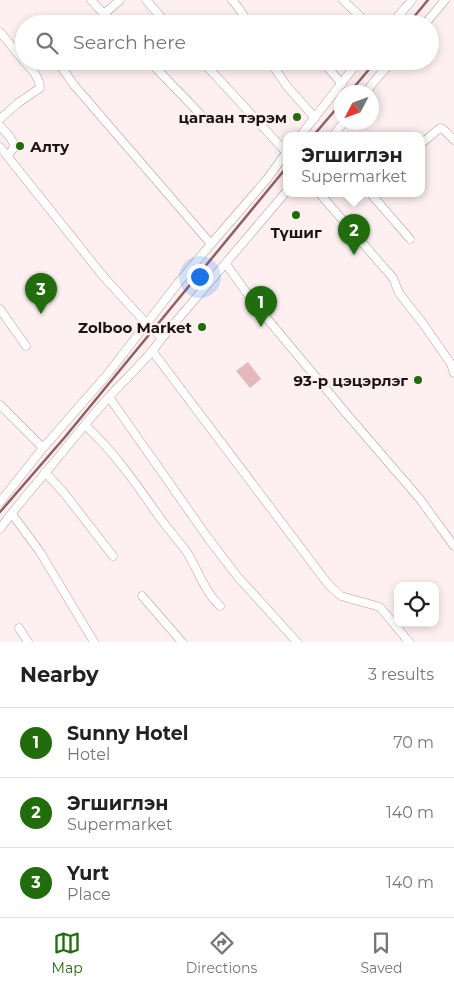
<!DOCTYPE html>
<meta charset="utf-8">
<style>
:root{--surface:#fff;--page:#f2f2f2;--text:#222;--muted:#767676;--line:#e0e0e0;--accent:#216c0c}
body{margin:0;font-family:Montserrat,sans-serif;background:var(--page);color:var(--text)}
.controls{position:absolute;right:15px;bottom:15px;display:grid;overflow:hidden;border-radius:10px;box-shadow:0 2px 8px #0003}
.controls button{width:45px;height:45px;display:grid;place-items:center;padding:0;border:0;border-bottom:1px solid var(--line);background:var(--surface);color:var(--text);font:25px sans-serif}
.compass{position:absolute;left:334px;top:85px;width:45px;height:45px;border-radius:50%;background:var(--surface);box-shadow:0 2px 8px #0003;rotate:229deg}
.you{position:absolute;left:199px;top:276px;width:18px;height:18px;margin:-12px;border:4px solid #fff;border-radius:50%;background:#1a73e8;box-shadow:0 0 0 8px #1a73e833}
.badge{display:grid;place-items:center;width:32px;height:32px;border-radius:50%;background:var(--accent);color:#fff;font-size:16px;font-weight:700}
.pin{position:absolute;translate:-50% -41px;filter:drop-shadow(0 1px 2px #0008)}
.pin::after{content:'';position:absolute;top:26px;width:18px;height:15px;background:inherit;clip-path:polygon(0 0,100% 0,50% 100%)}
.popup{position:absolute;left:283px;top:132px;width:142px;height:65px;box-sizing:border-box;display:grid;place-content:center;border-radius:10px;background:var(--surface);filter:drop-shadow(0 1px 4px #0005);font-size:16px;white-space:nowrap;color:var(--muted)}
.popup b{font-size:19px;color:var(--text)}
.popup::after{content:'';position:absolute;left:50%;top:100%;margin-left:-10px;border:10px solid transparent;border-top-color:var(--surface)}
.list{margin:0;padding:0;list-style:none}
h2{display:flex;justify-content:space-between;align-items:center;height:65px;margin:0;padding:0 20px;font-size:21px}
h2 small{font-size:16px;font-weight:400;color:var(--muted)}
.list li{display:grid;grid-template-columns:32px 1fr auto;gap:15px;align-items:center;box-sizing:border-box;height:70px;padding:0 20px;border-top:1px solid var(--line)}
.list b{display:block;font-size:19px;white-space:nowrap}
.list p{margin:0;font-size:16px;white-space:nowrap;color:var(--muted)}
.list em{font-size:16px;font-style:normal;color:var(--muted)}
.icon{flex:none;width:28px;height:28px;fill:none;stroke:currentColor;stroke-width:2;stroke-linecap:round;stroke-linejoin:round}
.map{position:relative;flex:none;width:454px;height:642px;overflow:hidden}
.search{position:absolute;background:var(--surface);box-shadow:0 2px 8px #0003;left:15px;right:15px;top:15px;height:55px;display:flex;align-items:center;gap:12px;box-sizing:border-box;padding:0 18px;border-radius:28px;color:var(--muted);font-size:19px}
.sheet{height:275px;background:var(--surface)}
nav{display:flex;justify-content:space-around;align-items:center;box-sizing:border-box;height:70px;border-top:1px solid var(--line);background:var(--surface);font-size:14px;color:var(--muted)}
nav a{display:grid;justify-items:center;gap:2px}
nav .on{color:var(--accent)}
.map>svg:first-child{display:block}
.green{fill:#e5b8bb}
.lines{fill:none;stroke-linecap:round;stroke-linejoin:round}
.stream{stroke:#8f6064;stroke-width:2.5}
.minor-casing{stroke:#ba9b9d;stroke-width:9}
.minor{stroke:#fff;stroke-width:8}
.poi-dot{fill:#216c0c;stroke:#fef0f1;stroke-width:2}
.labels{text-anchor:middle;dominant-baseline:central;stroke-width:4.5;stroke-linejoin:round;paint-order:stroke}
.poi-label{font-size:15px;font-weight:bold;fill:#1e1314;stroke:#fef0f1;text-anchor:end}
</style>
<div class="map">
<svg width="454" height="642" viewBox="0 0 454 642">
<rect width="100%" height="100%" fill="#fef0f1"/>
<!-- green -->
<polygon class="green" points="248,362 261,379 250,388 236,371"/>
<g class="lines">
<!-- stream -->
<g class="stream">
<polyline points="408,24 428,0"/>
<polyline points="350,92 376,61"/>
<polyline points="313,136 342,102"/>
<polyline points="0,512 65,437 286,168"/>
</g>
<!-- minor casing -->
<g class="minor-casing">
<g id="minor">
<polyline points="91,0 113,24"/>
<polyline points="146,0 167,24"/>
<polyline points="232,0 238,7 249,24"/>
<polyline points="343,0 368,24"/>
<polyline points="104,14 120,0"/>
<polyline points="286,20 289,24"/>
<polyline points="391,24 412,0"/>
<polyline points="425,24 445,0"/>
<polyline points="0,32 24,61"/>
<polyline points="57,61 74,85 211,244"/>
<polyline points="149,61 205,119"/>
<polyline points="202,61 286,152"/>
<polyline points="270,61 286,85 315,118"/>
<polyline points="322,61 342,84"/>
<polyline points="366,92 378,77 392,61"/>
<path d="M0,119L18,103L40,88C40,77 31,69 24,61"/>
<polyline points="0,126 10,137 14,144 13,149 8,155"/>
<polyline points="300,136 359,61"/>
<polyline points="333,136 344,122"/>
<polyline points="422,143 440,128 443,129 454,140"/>
<polyline points="0,147 103,276 146,323 162,338"/>
<polyline points="320,194 393,278 399,293 424,325 451,364 454,373"/>
<polyline points="371,194 410,239"/>
<polyline points="226,264 254,303 351,419 419,498 454,546"/>
<polyline points="0,309 26,346"/>
<polyline points="153,352 328,584 341,596 380,607 409,642"/>
<polyline points="109,397 208,538 237,576 297,642"/>
<polyline points="0,405 43,448"/>
<path d="M85,425C115,453 137,485 160,518C168,529 178,540 186,551C198,569 204,591 220,606"/>
<polyline points="45,472 64,493 113,556"/>
<polyline points="0,502 43,448 106,376 178,283 211,244 267,179 286,153"/>
<polyline points="12,514 40,552 94,642"/>
<path d="M0,529C17,505 37,483 56,460C73,439 90,418 108,398C126,378 147,360 162,338L286,192"/>
<polyline points="142,596 182,642"/>
<polyline points="19,628 28,642"/>
</g>
</g>
<!-- minor -->
<use href="#minor" class="minor"/>
</g>
<!-- markers -->
<g class="poi-dot">
<circle cx="297" cy="117" r="5"/>
<circle cx="20" cy="146" r="5"/>
<circle cx="296" cy="215" r="5"/>
<circle cx="202" cy="327" r="5"/>
<circle cx="418" cy="380" r="5"/>
</g>
<g class="labels">
<!-- poi labels -->
<g class="poi-label">
<text x="287" y="117">цагаан тэрэм</text>
<text x="30" y="146" text-anchor="start">Алту</text>
<text x="296" y="232" text-anchor="middle">Түшиг</text>
<text x="192" y="327">Zolboo Market</text>
<text x="408" y="380">93-р цэцэрлэг</text>
</g>
</g>
</svg>
<div class="controls">
<button><svg class="icon" aria-label="locate" viewBox="0 0 24 24"><circle cx="12" cy="12" r="6"/><path d="M12 2v4M12 18v4M2 12h4M18 12h4"/></svg></button>
</div>
<svg class="compass" viewBox="-18 -18 36 36"><path d="M0-13l5 13h-10z" fill="#e53935"/><path d="M0 13l5-13h-10z" fill="#767676"/></svg>
<div class="you"></div>
<div class="pin badge" style="left:261px;top:327px">1</div>
<div class="pin badge" style="left:354px;top:255px">2</div>
<div class="popup"><b>Эгшиглэн</b>Supermarket</div>
<div class="pin badge" style="left:41px;top:314px">3</div>
<div class="search"><svg class="icon" aria-label="search" viewBox="0 0 24 24"><circle cx="10" cy="10" r="6"/><path d="M15 15l6 6"/></svg>Search here</div>
</div>
<section class="sheet">
<h2>Nearby<small>3 results</small></h2>
<ul class="list">
<li><span class="badge">1</span><div><b>Sunny Hotel</b><p>Hotel</p></div><em>70 m</em></li>
<li><span class="badge">2</span><div><b>Эгшиглэн</b><p>Supermarket</p></div><em>140 m</em></li>
<li><span class="badge">3</span><div><b>Yurt</b><p>Place</p></div><em>140 m</em></li>
</ul>
</section>
<nav>
<a class="on"><svg class="icon" aria-label="map" viewBox="0 0 24 24"><path d="M3 6l6-2 6 2 6-2v14l-6 2-6-2-6 2zM9 4v14M15 6v14"/></svg>Map</a>
<a><svg class="icon" aria-label="directions" viewBox="0 0 24 24"><path d="M12 3l9 9-9 9-9-9zM9 14v-3h6M13 9l2 2-2 2"/></svg>Directions</a>
<a><svg class="icon" aria-label="saved" viewBox="0 0 24 24"><path d="M7 4h10v16l-5-4-5 4z"/></svg>Saved</a>
</nav>
